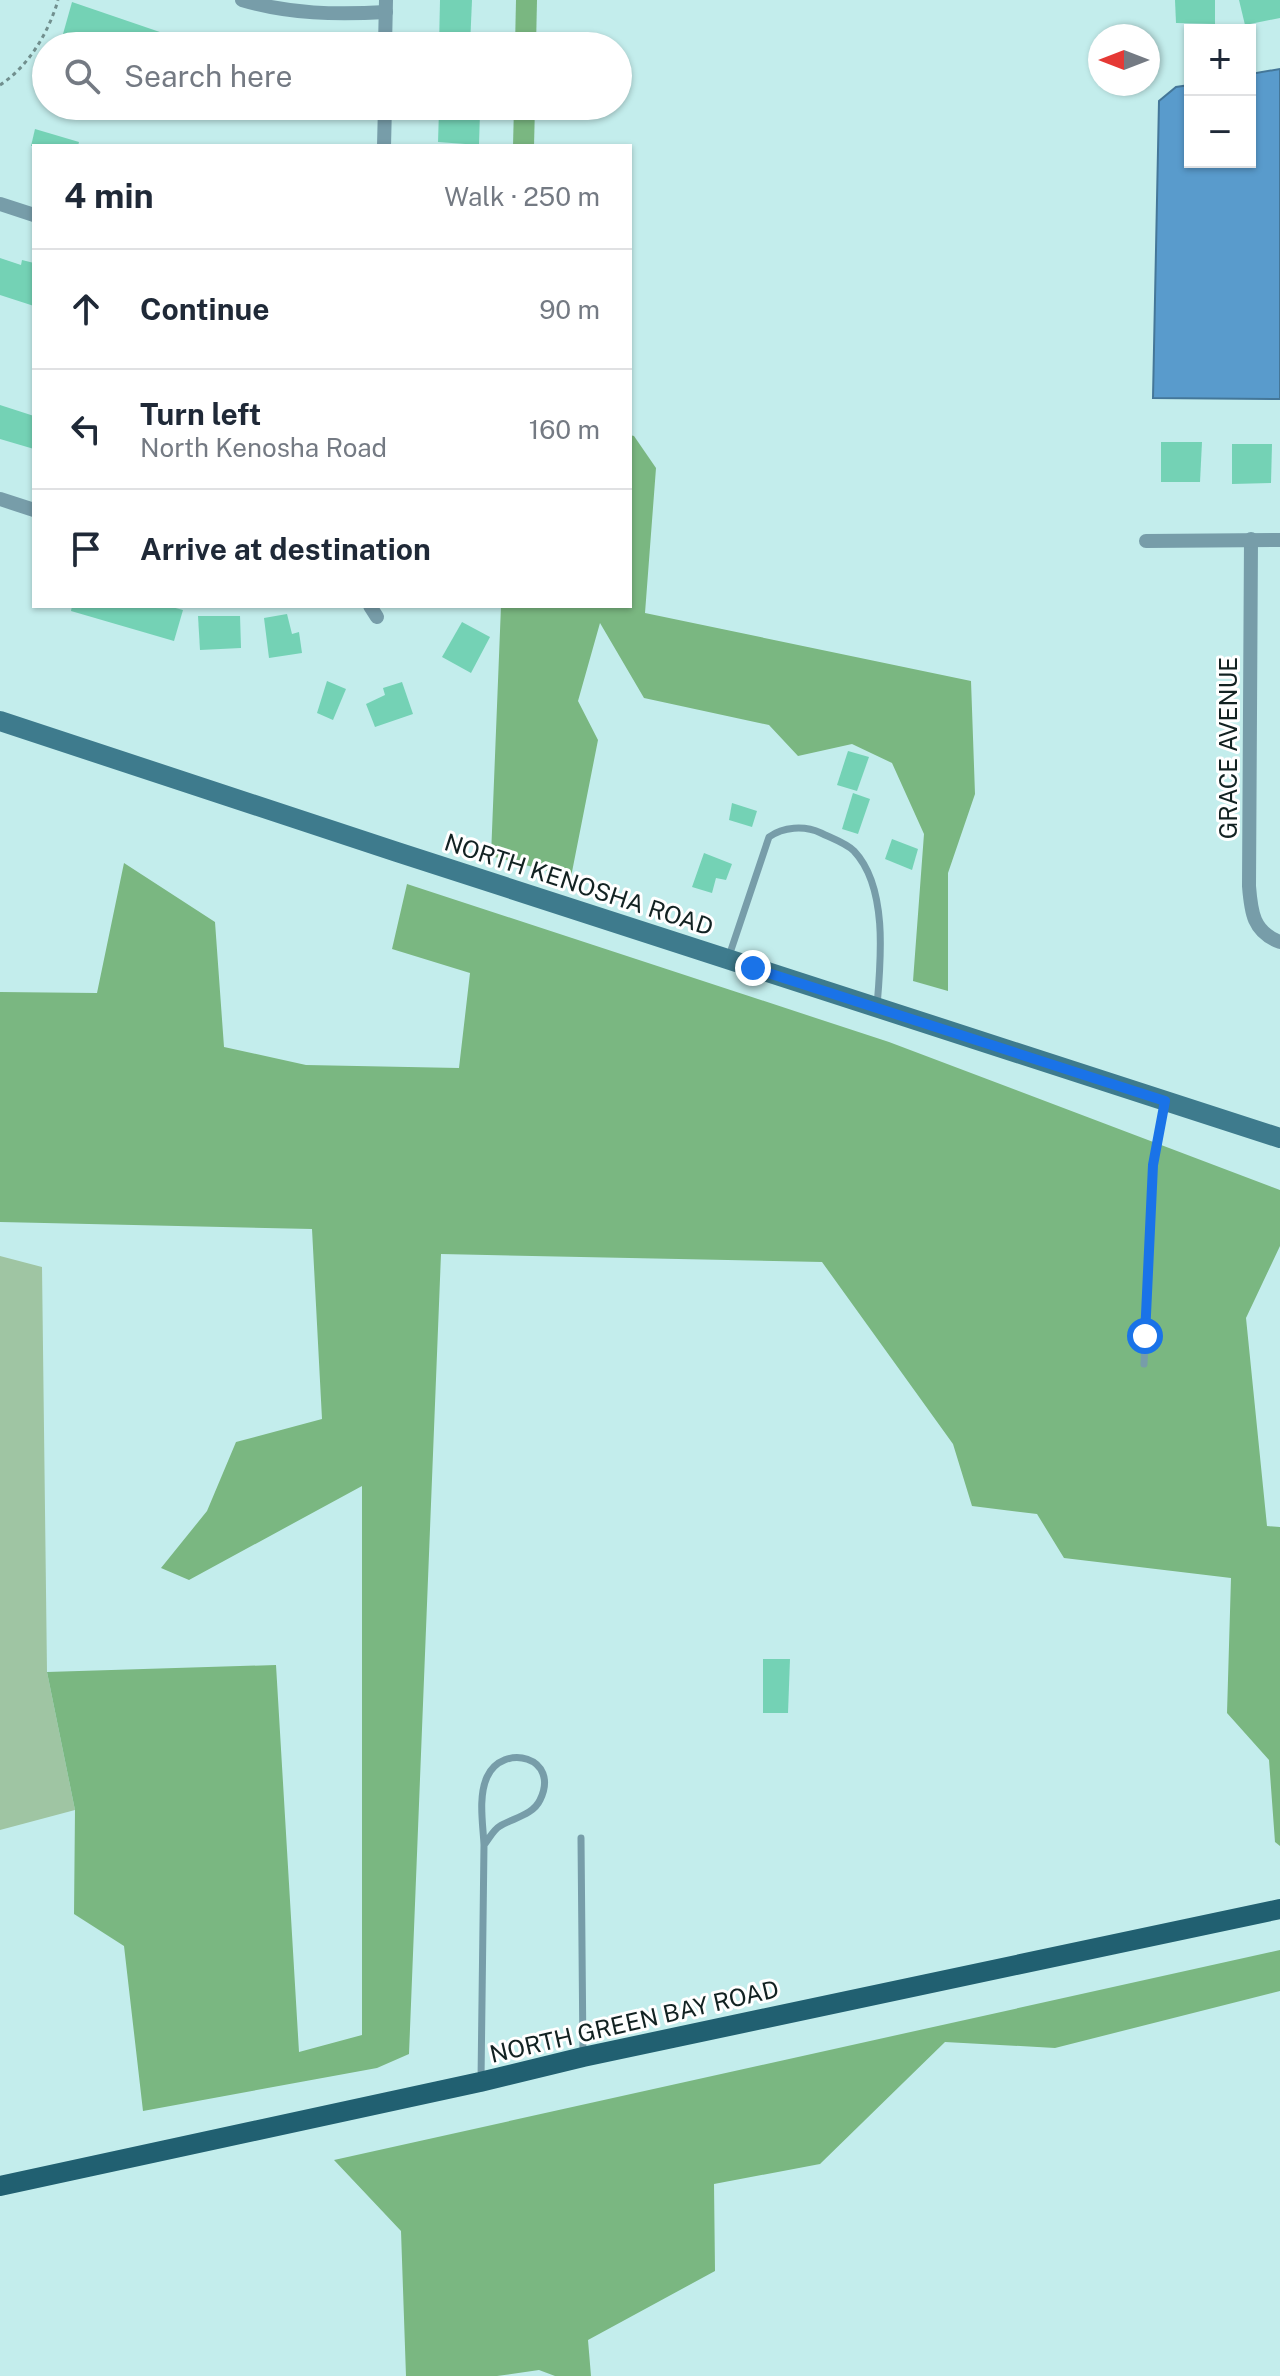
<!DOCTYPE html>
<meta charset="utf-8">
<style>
:root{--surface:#fff;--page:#f6f6f7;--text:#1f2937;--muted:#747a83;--line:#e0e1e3}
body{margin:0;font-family:"Public Sans",sans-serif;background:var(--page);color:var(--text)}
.controls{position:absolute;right:24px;top:24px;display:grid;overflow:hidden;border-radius:0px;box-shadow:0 2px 6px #0004}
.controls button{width:72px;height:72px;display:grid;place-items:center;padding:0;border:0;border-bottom:2px solid var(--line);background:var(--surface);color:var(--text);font:40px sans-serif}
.compass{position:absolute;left:1088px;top:24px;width:72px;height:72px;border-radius:50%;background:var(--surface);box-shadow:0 2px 6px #0004;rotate:270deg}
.stop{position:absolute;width:24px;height:24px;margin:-18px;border:6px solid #1a73e8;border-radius:50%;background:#fff}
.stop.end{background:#1a73e8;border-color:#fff;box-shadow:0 2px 8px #0008}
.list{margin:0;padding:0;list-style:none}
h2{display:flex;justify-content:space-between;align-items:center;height:104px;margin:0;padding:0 32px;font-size:34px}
h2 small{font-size:26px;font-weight:400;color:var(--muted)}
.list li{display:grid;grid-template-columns:52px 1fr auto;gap:24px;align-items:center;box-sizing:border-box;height:120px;padding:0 32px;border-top:2px solid var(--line)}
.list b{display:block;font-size:30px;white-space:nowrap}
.list p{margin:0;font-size:26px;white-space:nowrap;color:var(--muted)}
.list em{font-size:26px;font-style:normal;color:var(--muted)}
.icon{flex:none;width:44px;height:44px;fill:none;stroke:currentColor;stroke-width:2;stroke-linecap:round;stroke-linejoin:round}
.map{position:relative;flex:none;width:1280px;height:2376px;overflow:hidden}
.search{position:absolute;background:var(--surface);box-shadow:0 2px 6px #0004;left:32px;top:32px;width:600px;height:88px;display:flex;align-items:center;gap:20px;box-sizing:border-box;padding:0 28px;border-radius:44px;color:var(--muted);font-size:30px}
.panel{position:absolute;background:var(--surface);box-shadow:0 2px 6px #0004;left:32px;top:144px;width:600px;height:464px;border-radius:0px}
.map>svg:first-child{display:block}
.green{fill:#9fc5a3}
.forest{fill:#7ab781}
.water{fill:#599bcc;stroke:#479;stroke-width:2}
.building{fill:#74d2b5}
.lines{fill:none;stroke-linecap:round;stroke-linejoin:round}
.path{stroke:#718f8e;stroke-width:3;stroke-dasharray:4 4;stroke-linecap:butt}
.lane{stroke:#779da9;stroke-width:7}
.street{stroke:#779da9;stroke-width:14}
.secondary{stroke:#3e7b8d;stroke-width:20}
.primary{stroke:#216071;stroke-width:20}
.route{stroke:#1a73e8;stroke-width:10}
.labels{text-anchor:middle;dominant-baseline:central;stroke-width:6;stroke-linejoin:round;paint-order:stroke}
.street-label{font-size:24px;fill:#122222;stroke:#fff}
</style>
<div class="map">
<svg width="1280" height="2376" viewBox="0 0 1280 2376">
<rect width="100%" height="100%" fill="#c3edec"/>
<!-- green -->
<polygon class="green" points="0,1256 42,1267 47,1672 75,1810 0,1830"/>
<!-- forest -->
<g class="forest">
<polygon points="516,0 537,0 536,46 515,46"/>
<polygon points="514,106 535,106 534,146 513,146"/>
<polygon points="630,435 634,436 656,468 645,613 971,681 975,794 948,873 948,991 913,981 924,834 892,763 852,744 798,756 769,725 644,698 600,623 578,701 598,740 571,877 491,856 501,606 630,606"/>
<polygon points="124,863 215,922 224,1047 306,1065 459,1068 470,973 392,949 407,884 889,1042 1280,1190 1280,1246 1246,1318 1267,1526 1280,1527 1280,1846 1275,1842 1269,1760 1227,1713 1231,1578 1064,1558 1037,1514 972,1506 953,1444 822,1262 441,1254 409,2054 377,2068 143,2111 124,1946 74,1914 75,1810 47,1672 276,1665 299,2052 362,2035 362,1486 189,1580 161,1568 207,1511 236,1442 322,1419 312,1229 0,1222 0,992 97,993"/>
<polygon points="1280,1950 1280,1991 1055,2048 945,2042 820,2164 714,2184 715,2271 588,2340 591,2376 555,2376 539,2370 497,2376 406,2376 401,2231 334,2160"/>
</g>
<!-- water -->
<polygon class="water" points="1280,69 1280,399 1153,398 1159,101 1176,87 1190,85 1190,162 1250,162 1250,74"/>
<!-- building -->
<g class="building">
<polygon points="440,0 472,0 470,46 439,46"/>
<polygon points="1175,0 1215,0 1215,24 1176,23"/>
<polygon points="1239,0 1280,0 1280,18 1245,25"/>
<polygon points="72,2 195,44 195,46 102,46 63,34"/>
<polygon points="439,110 480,112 479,145 438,142"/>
<polygon points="35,129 79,142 78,146 31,146"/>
<polygon points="0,258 21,265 22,260 34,263 34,306 0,295"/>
<polygon points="0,405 34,416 34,449 0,439"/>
<polygon points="1161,442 1202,442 1200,482 1161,482"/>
<polygon points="1232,444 1272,444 1271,483 1232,484"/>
<polygon points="72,606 168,606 183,610 174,641 71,611"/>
<polygon points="287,614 292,634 299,632 302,653 269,658 264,618"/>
<polygon points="198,616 240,616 241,648 200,650"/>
<polygon points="462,622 490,637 471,673 442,657"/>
<polygon points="327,681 346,689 333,720 317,713"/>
<polygon points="402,682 413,714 375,727 366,704 385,695 383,688"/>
<polygon points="848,751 869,757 857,791 837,785"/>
<polygon points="853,793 870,799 858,834 842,829"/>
<polygon points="732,803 757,811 752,827 729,820"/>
<polygon points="892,839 918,849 912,870 885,859"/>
<polygon points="704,853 732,864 726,880 716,878 712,893 692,887"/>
<polygon points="763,1659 790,1659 788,1713 763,1713"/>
</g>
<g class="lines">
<!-- path -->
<path class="path" d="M0,85C28,67 49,32 58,0"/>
<!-- lane -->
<g class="lane">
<path d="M729,956L769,837C783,827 804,825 821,833C831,838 846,843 854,851C888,887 881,960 877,1006"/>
<polyline points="1144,1364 1153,1165 1165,1103"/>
<polyline points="581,1838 583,2055"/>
<path d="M481,2080L484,1845C489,1839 493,1830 500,1826C513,1818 533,1815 540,1800C561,1757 503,1742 487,1777C478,1797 483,1824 484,1845"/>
</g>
<!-- street -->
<g class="street">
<path d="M242,0C289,14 337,15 386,12"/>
<polyline points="385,46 386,0"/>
<polyline points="384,146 385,106"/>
<polyline points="0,204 34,215"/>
<polyline points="0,499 34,510"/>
<path d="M1251,539L1249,886C1251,912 1253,932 1280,942"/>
<polyline points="1146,541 1280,540"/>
<polyline points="370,606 377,617"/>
</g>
<!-- secondary -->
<polyline class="secondary" points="0,721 397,852 1280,1138"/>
<!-- primary -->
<polyline class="primary" points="0,2186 480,2082 583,2057 1280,1909"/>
</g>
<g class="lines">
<!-- route -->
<polyline class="route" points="753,968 1165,1101 1153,1165 1145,1336"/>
</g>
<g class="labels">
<!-- street labels -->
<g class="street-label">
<text transform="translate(1228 748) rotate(-90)">GRACE AVENUE</text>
<text transform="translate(579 884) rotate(18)">NORTH KENOSHA ROAD</text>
<text transform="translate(634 2021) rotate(-13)">NORTH GREEN BAY ROAD</text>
</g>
</g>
</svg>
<div class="controls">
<button>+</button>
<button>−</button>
</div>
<svg class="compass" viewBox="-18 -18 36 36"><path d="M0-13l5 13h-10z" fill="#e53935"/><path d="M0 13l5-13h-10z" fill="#747a83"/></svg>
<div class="stop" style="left:1145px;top:1336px"></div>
<div class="stop end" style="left:753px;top:968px"></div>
<div class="search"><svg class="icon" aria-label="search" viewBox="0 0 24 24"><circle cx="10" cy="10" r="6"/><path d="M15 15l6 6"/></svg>Search here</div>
<section class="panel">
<h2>4 min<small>Walk · 250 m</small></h2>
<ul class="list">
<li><svg class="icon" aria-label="ahead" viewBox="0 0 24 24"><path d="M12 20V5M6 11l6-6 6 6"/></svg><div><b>Continue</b></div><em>90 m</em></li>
<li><svg class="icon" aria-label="left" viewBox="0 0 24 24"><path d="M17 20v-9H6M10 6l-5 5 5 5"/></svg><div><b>Turn left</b><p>North Kenosha Road</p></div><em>160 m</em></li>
<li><svg class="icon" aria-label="arrive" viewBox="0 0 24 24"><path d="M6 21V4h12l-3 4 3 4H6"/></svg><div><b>Arrive at destination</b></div></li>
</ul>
</section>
</div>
